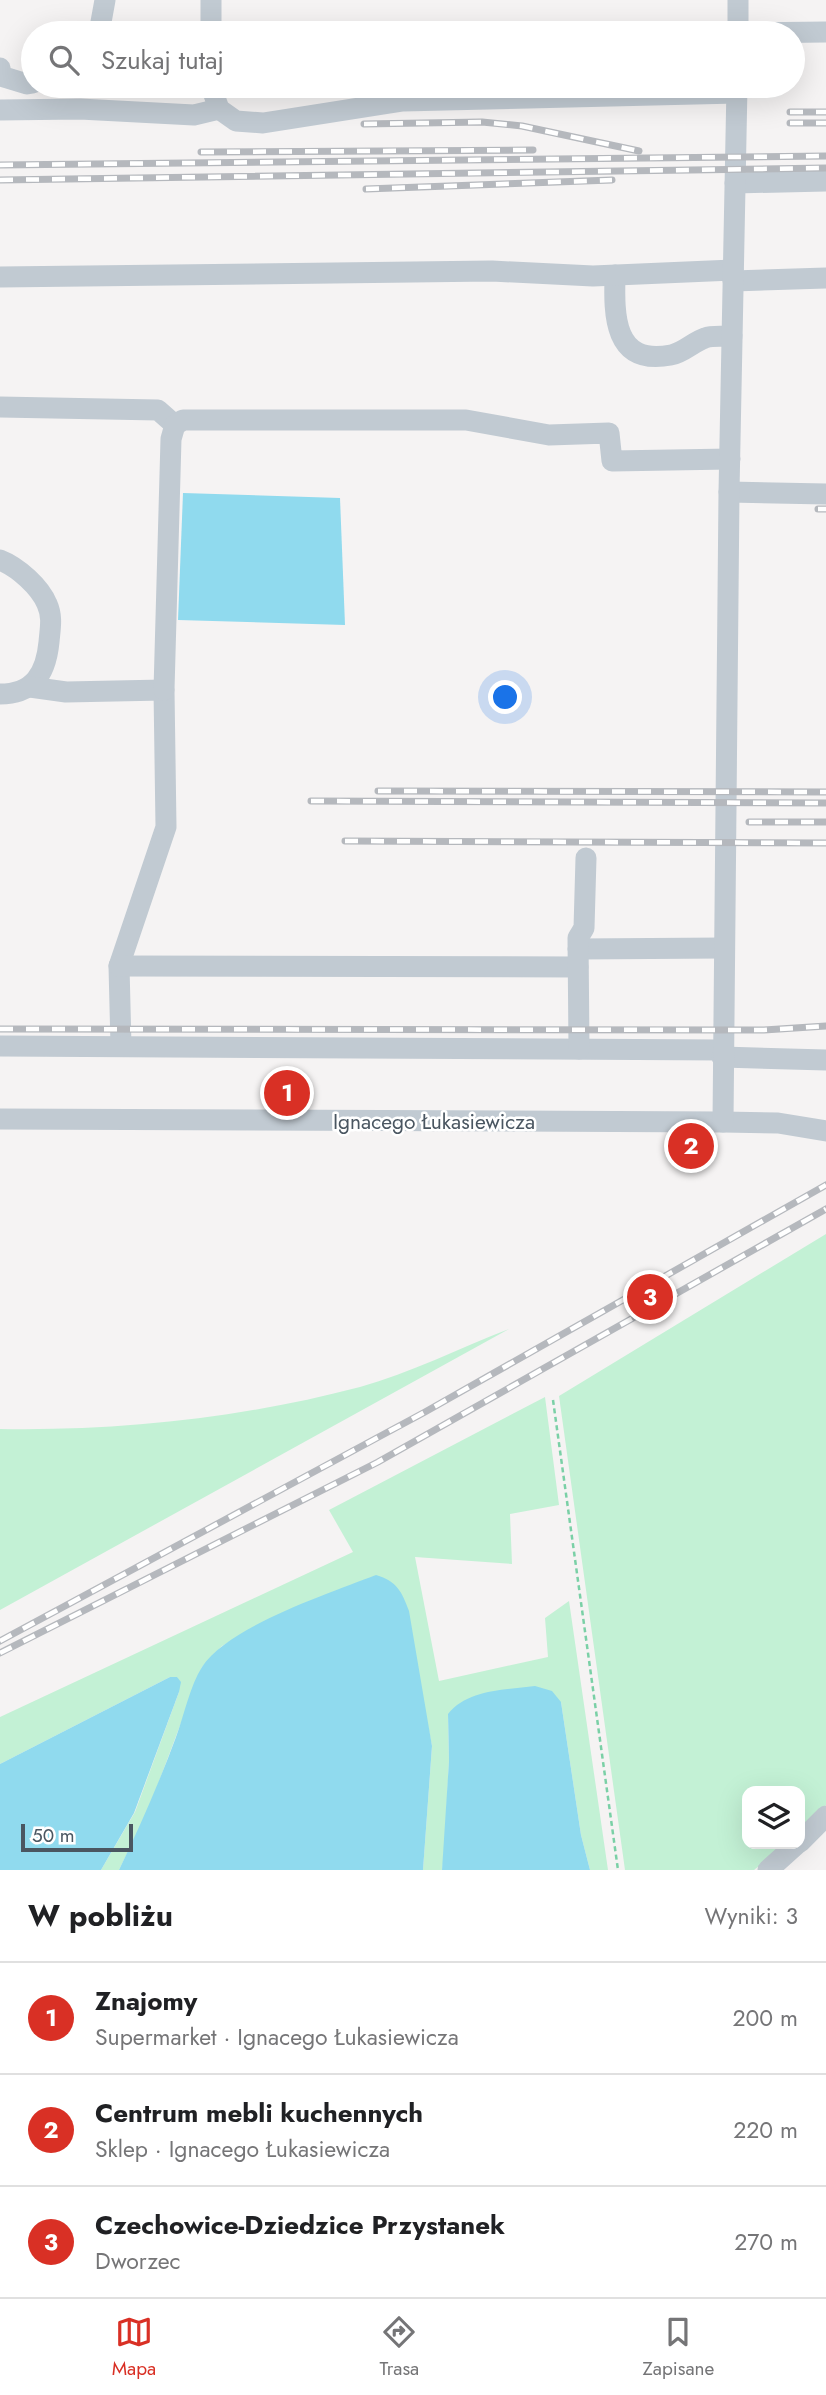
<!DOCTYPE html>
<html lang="pl">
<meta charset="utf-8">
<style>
:root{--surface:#fff;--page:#f2f2f2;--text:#202124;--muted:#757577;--line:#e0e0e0;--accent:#d93025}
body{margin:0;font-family:Jost,sans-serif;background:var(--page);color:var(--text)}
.controls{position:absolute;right:21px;bottom:21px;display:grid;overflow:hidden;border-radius:14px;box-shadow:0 7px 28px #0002}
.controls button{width:63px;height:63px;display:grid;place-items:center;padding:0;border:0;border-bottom:2px solid var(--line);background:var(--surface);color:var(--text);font:35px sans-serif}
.scale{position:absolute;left:21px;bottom:18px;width:112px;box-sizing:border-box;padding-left:7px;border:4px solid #4a5661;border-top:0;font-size:19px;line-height:24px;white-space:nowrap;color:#4a5661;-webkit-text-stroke:5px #fff;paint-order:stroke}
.you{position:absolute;left:506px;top:698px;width:24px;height:24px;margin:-18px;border:5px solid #fff;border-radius:50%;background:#1a73e8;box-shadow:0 0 0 10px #1a73e833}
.badge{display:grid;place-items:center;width:46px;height:46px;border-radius:50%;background:var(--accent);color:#fff;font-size:23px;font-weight:700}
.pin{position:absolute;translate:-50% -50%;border:4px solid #fff;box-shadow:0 2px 7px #0006}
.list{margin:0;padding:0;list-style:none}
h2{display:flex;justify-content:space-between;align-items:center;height:91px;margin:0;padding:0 28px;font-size:30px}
h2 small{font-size:23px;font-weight:400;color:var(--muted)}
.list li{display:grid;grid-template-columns:46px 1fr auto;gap:21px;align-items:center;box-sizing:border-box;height:112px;padding:0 28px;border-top:2px solid var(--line)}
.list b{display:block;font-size:26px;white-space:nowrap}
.list p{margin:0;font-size:23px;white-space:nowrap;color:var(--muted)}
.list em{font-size:23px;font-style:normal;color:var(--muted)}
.icon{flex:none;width:38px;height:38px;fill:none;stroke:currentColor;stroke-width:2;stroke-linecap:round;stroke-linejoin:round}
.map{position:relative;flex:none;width:826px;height:1870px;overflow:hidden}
.search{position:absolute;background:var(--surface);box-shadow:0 7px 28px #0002;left:21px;right:21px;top:21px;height:77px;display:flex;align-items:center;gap:18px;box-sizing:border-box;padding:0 24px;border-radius:38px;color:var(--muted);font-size:26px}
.sheet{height:427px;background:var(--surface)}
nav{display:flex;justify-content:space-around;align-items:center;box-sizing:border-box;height:98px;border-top:2px solid var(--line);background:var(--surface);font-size:19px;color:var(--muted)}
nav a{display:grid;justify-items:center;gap:4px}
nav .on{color:var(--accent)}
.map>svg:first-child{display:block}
.green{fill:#c3f1d5}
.water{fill:#90daee}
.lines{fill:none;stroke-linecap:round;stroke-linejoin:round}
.path{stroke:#7ad0a6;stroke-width:2.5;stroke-dasharray:5 3.5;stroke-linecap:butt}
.minor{stroke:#c1cad2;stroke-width:21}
.rail-casing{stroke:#b5b8bd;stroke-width:7}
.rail{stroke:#fff;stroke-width:4.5;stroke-dasharray:13;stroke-linecap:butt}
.labels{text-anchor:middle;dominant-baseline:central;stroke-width:5;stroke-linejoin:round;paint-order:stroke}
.street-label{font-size:21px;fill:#4a5661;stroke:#fff}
</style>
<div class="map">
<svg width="826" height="1870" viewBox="0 0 826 1870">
<rect width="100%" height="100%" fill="#f5f3f3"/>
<!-- green -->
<g class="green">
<polygon points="826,1234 826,1805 800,1830 800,1791 747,1791 747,1844 786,1844 754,1870 625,1870 559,1396"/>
<path d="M509,1329L0,1610V1429C121,1431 242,1418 360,1387C410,1373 460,1348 509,1329Z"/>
<polygon points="545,1397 559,1505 510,1514 512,1564 415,1557 439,1681 548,1657 545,1618 569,1601 608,1870 590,1870 581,1835 561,1702 448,1714 449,1761 444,1857 442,1870 423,1870 432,1746 422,1696 251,1629 222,1646 202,1667 149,1808 119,1870 101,1870 135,1812 179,1692 177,1677 170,1677 0,1764 0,1717 353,1552 329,1510"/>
</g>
<!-- water -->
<g class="water">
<polygon points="183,493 340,498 345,625 178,620"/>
<path d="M376,1575C397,1581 402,1592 409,1611L432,1746L423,1870H119C140,1826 159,1783 176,1737C184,1715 190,1686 202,1667C229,1626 330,1593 376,1575Z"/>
<polygon points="170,1677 177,1677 181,1682 179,1692 134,1813 101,1870 0,1870 0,1764"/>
<path d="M535,1686L552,1691L561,1702L581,1835L590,1870H442L449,1761L448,1714C468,1689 505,1690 535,1686Z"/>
</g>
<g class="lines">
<!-- path -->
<polyline class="path" points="553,1400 618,1870"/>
<!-- minor -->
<g class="minor">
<polyline points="211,0 211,33"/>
<polyline points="99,33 105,0"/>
<polyline points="738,33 826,32"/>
<polyline points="738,33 738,0"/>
<polyline points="0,68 1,76 27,84 33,83"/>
<polyline points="211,86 219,109 236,121 263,123 403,101 737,93"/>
<polyline points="0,110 80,109 194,115 219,109"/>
<polyline points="735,183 826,181"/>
<path d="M615,275C614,315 613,366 671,355C683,353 693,342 705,338C713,335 724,337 732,336"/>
<polyline points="0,277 492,271 593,276 733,270"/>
<polyline points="733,281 826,278"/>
<polyline points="0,407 158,410 175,425"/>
<polyline points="729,492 826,494"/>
<path d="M0,560C18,567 40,587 47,604C53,617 50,629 49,642C46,673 34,694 0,694"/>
<polyline points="30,687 66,692 164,690 166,827 119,966 121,1046"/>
<polyline points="164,690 171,439 175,425 183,420 466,420 549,435 609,433 612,461 730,459"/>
<polyline points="578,949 723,948"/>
<polyline points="119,966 578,967"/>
<polyline points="0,1046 722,1050"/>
<polyline points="579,1049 578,938 584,928 586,858"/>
<polyline points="722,1057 826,1060"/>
<polyline points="0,1119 723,1122 778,1123 826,1131"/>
<polyline points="723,1122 729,492 737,86"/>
<polyline points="800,1842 826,1816"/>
<polyline points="768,1870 797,1844"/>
</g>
<!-- rail casing -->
<g class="rail-casing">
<g id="rail">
<polyline points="790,112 826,112"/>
<polyline points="790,123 826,123"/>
<polyline points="364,124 482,122 522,126 639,151"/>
<polyline points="201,152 533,150"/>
<polyline points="0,165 826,156"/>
<polyline points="0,180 826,168"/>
<polyline points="366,189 612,180"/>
<polyline points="818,509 826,509"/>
<polyline points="378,791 826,792"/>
<polyline points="311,801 826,803"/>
<polyline points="749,822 826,822"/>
<polyline points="345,841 826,843"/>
<polyline points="0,1029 764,1030 826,1026"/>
<polyline points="0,1641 425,1412 826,1185"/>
<polyline points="0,1653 378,1462 826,1209"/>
</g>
</g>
<!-- rail -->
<use href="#rail" class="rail"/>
</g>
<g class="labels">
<!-- street labels -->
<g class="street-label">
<text x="434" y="1122">Ignacego Łukasiewicza</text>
</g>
</g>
</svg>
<div class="controls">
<button><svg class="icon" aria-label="layers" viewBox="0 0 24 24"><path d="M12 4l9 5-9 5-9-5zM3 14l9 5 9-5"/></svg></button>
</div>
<div class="scale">50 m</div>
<div class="you"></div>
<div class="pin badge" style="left:287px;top:1093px">1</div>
<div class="pin badge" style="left:691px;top:1146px">2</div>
<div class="pin badge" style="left:650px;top:1297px">3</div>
<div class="search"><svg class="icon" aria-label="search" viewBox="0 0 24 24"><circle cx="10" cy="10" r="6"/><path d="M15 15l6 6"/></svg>Szukaj tutaj</div>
</div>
<section class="sheet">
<h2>W pobliżu<small>Wyniki: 3</small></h2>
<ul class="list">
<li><span class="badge">1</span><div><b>Znajomy</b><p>Supermarket · Ignacego Łukasiewicza</p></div><em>200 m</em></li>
<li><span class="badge">2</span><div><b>Centrum mebli kuchennych</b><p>Sklep · Ignacego Łukasiewicza</p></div><em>220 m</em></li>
<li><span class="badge">3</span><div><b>Czechowice-Dziedzice Przystanek</b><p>Dworzec</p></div><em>270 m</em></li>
</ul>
</section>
<nav>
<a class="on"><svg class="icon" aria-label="map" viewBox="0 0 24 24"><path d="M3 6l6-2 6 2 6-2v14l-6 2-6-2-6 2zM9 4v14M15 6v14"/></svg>Mapa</a>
<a><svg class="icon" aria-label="directions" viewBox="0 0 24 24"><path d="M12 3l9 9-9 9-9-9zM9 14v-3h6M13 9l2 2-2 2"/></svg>Trasa</a>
<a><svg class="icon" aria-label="saved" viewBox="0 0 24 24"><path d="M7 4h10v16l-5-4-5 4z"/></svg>Zapisane</a>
</nav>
